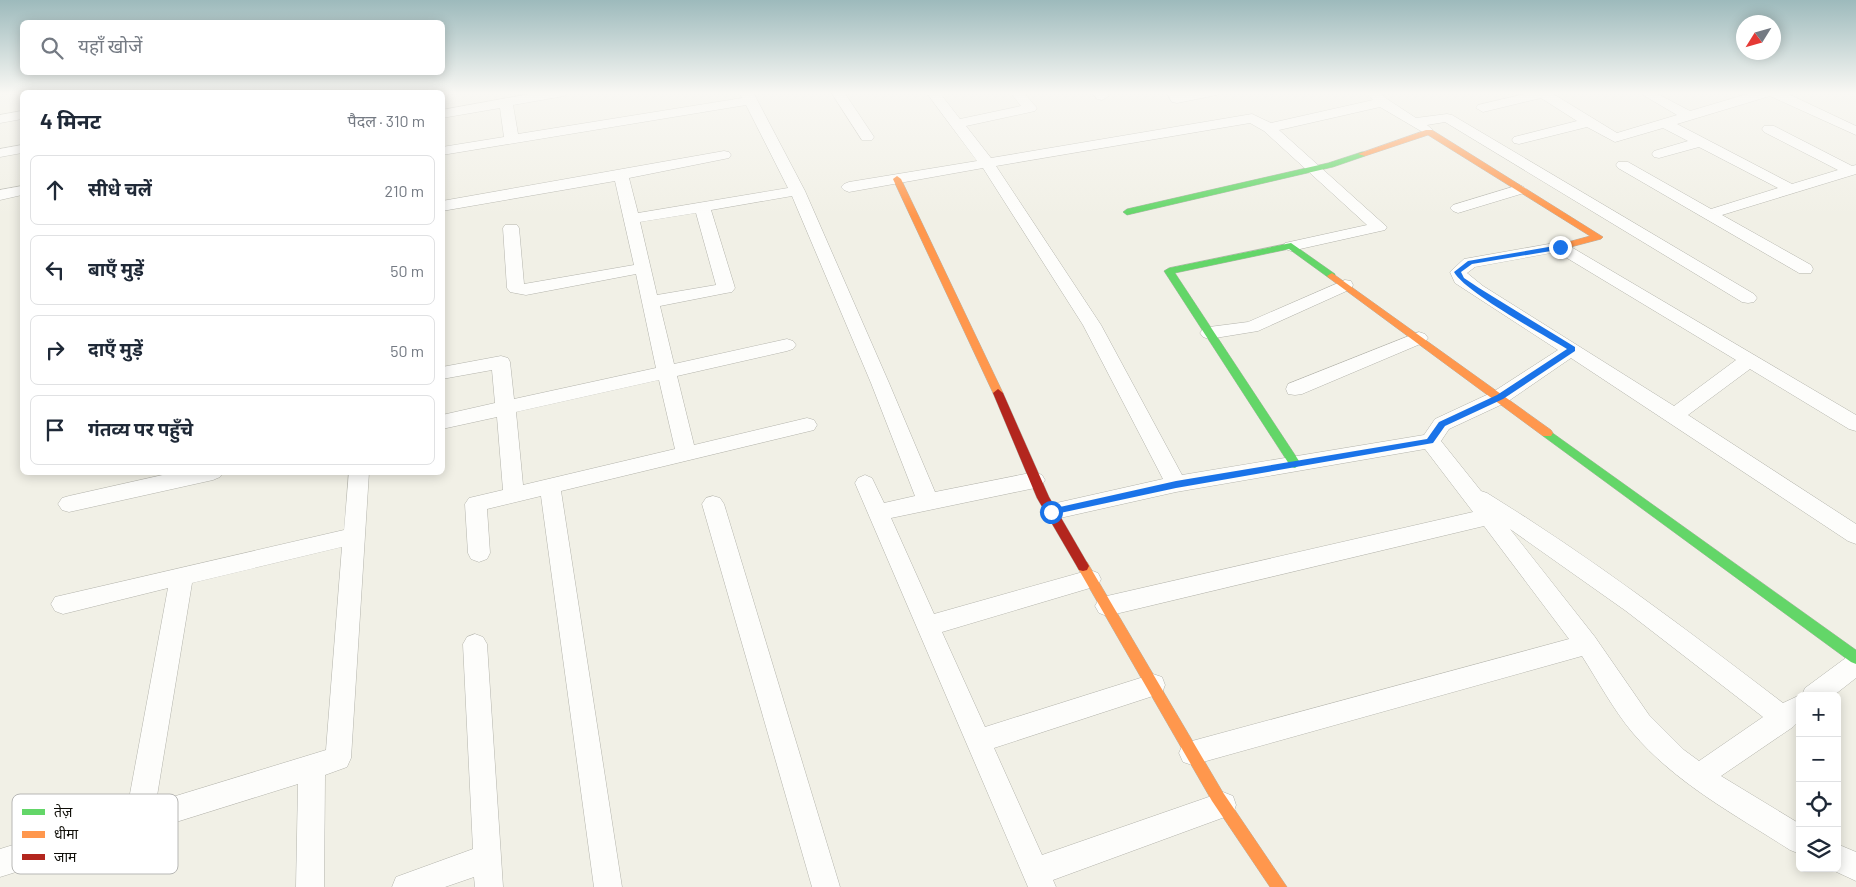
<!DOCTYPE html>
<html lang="hi">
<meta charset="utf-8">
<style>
:root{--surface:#fff;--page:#f6f6f7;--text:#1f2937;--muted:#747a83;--line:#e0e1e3}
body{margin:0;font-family:Barlow,"Noto Sans Devanagari",sans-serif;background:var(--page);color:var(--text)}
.controls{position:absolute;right:15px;bottom:15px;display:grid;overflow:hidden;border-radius:8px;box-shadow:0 2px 12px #0003}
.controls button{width:45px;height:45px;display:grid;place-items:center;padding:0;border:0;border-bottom:1px solid var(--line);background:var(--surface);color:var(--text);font:25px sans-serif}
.compass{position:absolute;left:1736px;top:15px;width:45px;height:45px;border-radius:50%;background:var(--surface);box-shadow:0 2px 12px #0003;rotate:233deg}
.stop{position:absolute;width:15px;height:15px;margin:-11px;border:4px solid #1a73e8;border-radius:50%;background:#fff}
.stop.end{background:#1a73e8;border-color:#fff;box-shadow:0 1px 5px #0008}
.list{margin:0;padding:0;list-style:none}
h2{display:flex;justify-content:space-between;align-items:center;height:65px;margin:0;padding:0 20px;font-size:21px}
h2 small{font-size:16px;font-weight:400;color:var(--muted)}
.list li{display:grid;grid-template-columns:32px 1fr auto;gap:15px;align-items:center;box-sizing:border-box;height:70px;margin:0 10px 10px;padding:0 10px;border:1px solid var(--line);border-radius:8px}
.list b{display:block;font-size:19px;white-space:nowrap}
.list em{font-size:16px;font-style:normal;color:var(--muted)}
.icon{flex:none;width:28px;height:28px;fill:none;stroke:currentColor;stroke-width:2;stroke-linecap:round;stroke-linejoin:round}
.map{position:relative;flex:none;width:1856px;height:887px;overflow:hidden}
.search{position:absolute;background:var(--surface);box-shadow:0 2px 12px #0003;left:20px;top:20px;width:425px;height:55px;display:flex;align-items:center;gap:12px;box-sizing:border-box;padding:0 18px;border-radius:8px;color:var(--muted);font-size:19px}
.panel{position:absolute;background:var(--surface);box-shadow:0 2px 12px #0003;left:20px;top:90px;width:425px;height:385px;border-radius:8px}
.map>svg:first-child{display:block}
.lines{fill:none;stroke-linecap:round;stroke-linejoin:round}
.street-casing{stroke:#b4b4ac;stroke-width:1}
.fast-casing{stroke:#b4b4ac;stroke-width:1}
.slow-casing{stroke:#b4b4ac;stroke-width:1}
.jam-casing{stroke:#b4b4ac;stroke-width:1}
.street{fill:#fdfdfb;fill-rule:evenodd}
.fast{fill:#63d668;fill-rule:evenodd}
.slow{fill:#ff974d;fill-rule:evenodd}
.jam{fill:#b3261e;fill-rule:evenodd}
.route{fill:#1a73e8}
.key{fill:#fff;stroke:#b7b7b5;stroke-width:1}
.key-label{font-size:14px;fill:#0f0e08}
</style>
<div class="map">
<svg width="1856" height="887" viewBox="0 0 1856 887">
<rect width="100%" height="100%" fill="#f1f0e6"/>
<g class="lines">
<!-- street casing -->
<g class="street-casing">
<g id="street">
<path d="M540,92H570L564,96L513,105L518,134L742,98L739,92H753L805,191L889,383L935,492L1035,472L1042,475L1045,480L1042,485L1035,488L891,518L934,614L1090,570L1098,573L1101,579L1098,585L1090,588L942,632L985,727L1153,674L1162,677L1165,685L1162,693L1153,696L994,748L1042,855L1223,792L1233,796L1236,805L1233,814L1053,880L1056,887H1028L855,483L858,478L865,475L872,478L884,503L915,496L871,383L792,196L711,210L735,288L732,292L726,293L660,306L674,364L787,339L793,341L796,345L793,349L787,351L677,376L694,445L807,418L814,420L817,425L814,430L561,491L622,887H594L541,496L487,509L490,553L487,559L479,562L471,559L468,553L465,504L469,498L503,490L497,417L442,429V415L495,403L492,370L442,379V367L501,356L508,358L510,362L514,399L656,368L636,274L526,295L510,292L507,288L503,228L505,225H517L519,228L524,284L634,265L615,181L442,211V201L724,151L729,152L731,155L729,158L629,178L638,213L788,188L746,105L442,155V147L504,137L500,108L442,118V110ZM696,213L716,285L657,295L640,222ZM659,380L675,449L523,485L516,412Z"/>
<polygon points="831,92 844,92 874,137 872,140 862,140"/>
<path d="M926,92H939L960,119L1021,106L1010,92H1023L1037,108L1035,111L966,126L991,158L1252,114L1271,123L1373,100L1367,94L1369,92H1380L1387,99L1416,118L1447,114L1452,115L1754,294L1757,298L1754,302L1748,303L1742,302L1445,122L1427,125L1433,130L1426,134L1380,107L1279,130L1387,227L1385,230L1291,251L1285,249L1283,246L1285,243L1367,225L1264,131L1250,123L996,166L1101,325L1182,475L1424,435L1435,419L1493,392L1558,350L1455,283L1450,272L1464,259L1560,242L1566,244L1856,415V431L1849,429L1750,369L1688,415L1856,524V544L1848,541L1571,358L1507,402L1449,429L1441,441L1481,491L1487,493C1591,557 1687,630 1783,703L1800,695H1802L1805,688L1847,657L1856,653V678L1833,696H1800V720L1793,727L1721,776L1800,824V854L1790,850C1734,814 1675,783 1632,732C1613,709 1598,681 1582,656L1192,765L1183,762L1179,753L1183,744L1192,741L1569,639L1484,526L1107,616L1099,613L1095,606L1099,599L1107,596L1473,512L1425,449L1176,492L1051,520L1043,518L1040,512L1043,506L1163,479L1083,325L983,168L849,192L844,190L841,187L844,184L849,182L977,161ZM1557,252L1736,360L1674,406L1483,286L1467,273L1475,267ZM1510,529L1626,611L1763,717L1699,761L1684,750L1649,715L1595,637Z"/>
<polygon points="1092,92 1106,92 1109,96 1102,100 1097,99"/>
<polygon points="1166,92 1179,92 1180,94 1218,92 1217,95 1177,103 1172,102"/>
<polygon points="1533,92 1550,92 1617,133 1677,115 1638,92 1654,92 1690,111 1754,92 1784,92 1856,126 1856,135 1770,96 1677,124 1792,184 1838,170 1764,132 1762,129 1764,126 1774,126 1852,166 1856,165 1856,174 1722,215 1811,265 1813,269 1811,273 1799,273 1618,168 1616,165 1618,162 1628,162 1711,209 1778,188 1699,147 1659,158 1654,157 1652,154 1654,151 1688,141 1663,128 1615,142 1587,127 1519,144 1514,143 1512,140 1514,137 1577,121 1541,98 1483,112 1476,108 1478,105"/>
<polygon points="22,111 22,119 0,123 0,115"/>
<polygon points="22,145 22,153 0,157 0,149"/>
<polygon points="1519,185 1524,187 1527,190 1524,193 1458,213 1453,211 1450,208 1453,205"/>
<polygon points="22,186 22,195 0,200 0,190"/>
<polygon points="1345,280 1351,281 1353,285 1351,289 1258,331 1209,339 1203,337 1200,333 1203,329 1209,327 1248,322"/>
<polygon points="1419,332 1425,334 1428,338 1425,342 1302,394 1295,395 1288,394 1286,389 1288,384"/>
<polygon points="176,472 223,472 220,477 213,480 69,512 62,510 58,504 62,498 69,496"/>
<path d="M349,472H369L351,758L347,767L325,775L324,887H296L298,784L0,877V849L127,810L168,588L63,614L55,611L51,604L55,597L344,530ZM342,547L326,750L156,802L192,583Z"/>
<polygon points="713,496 720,498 724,504 840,887 812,887 702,504 706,498"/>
<polygon points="475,634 483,637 487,644 503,887 475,887 474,877 445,887 392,887 396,877 473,849 463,644 467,637"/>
<polygon points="1837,844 1856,852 1856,881 1828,868 1837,868"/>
</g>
</g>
<!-- fast casing -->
<g class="fast-casing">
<g id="fast">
<polygon points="1362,152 1365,152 1365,156 1333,167 1127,215 1123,212 1127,209 1328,163"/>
<polygon points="1291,243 1335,274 1335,278 1329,278 1289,249 1175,273 1299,461 1301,464 1295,468 1291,467 1164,271 1169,268"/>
<polygon points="1547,429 1856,650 1856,664 1851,662 1543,436 1541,433"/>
</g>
</g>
<!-- slow casing -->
<g class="slow-casing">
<g id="slow">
<polygon points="1426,130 1432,130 1603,237 1601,239 1563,249 1557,249 1557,245 1590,236 1428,135 1365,156 1358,154"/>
<polygon points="897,176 901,179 1003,393 1002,396 998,397 993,393 893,179"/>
<polygon points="1332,273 1551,430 1553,433 1551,436 1543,436 1329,278 1327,276"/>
<polygon points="1083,561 1087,562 1222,791 1287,887 1270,887 1212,801 1079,570 1077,566 1079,562"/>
</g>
</g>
<!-- jam casing -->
<g class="jam-casing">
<polygon id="jam" points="998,389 1003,393 1049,497 1089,566 1087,570 1083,571 1079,570 1037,498 993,393"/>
</g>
<!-- street -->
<use href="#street" class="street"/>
<!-- fast -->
<use href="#fast" class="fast"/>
<!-- slow -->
<use href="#slow" class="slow"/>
<!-- jam -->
<use href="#jam" class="jam"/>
</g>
<!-- sky -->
<linearGradient id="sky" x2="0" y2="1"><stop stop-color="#9dbabc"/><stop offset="0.43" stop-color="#f9f8f4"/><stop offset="1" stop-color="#f9f8f4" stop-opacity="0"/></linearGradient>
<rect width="1856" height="216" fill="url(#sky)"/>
<!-- route -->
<path class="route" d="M1560,245L1564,247L1563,249L1472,264L1461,272L1464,278L1479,288L1575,347V351L1503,399L1445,426L1433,443L1176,488L1051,515L1047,512L1051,509L1176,481L1427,439L1439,422L1497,395L1567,349C1544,335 1465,292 1454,272L1468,261Z"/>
<!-- legend -->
<rect x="12" y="794" width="166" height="80" rx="8" class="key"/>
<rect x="22" y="809" width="23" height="6" fill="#63d668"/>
<rect x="22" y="831" width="23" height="7" fill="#ff974d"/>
<rect x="22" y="854" width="23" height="6" fill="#b3261e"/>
<g class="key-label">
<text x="54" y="817">तेज़</text>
<text x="54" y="839">धीमा</text>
<text x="54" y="862">जाम</text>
</g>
</svg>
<div class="controls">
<button>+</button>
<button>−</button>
<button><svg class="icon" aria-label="locate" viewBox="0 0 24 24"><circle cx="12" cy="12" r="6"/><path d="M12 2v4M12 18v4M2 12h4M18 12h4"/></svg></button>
<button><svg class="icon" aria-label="layers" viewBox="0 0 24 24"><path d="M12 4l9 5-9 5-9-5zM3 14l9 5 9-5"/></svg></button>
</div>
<svg class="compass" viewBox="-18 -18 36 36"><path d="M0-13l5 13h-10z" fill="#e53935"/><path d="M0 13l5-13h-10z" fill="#747a83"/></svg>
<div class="stop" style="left:1051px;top:512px"></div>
<div class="stop end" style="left:1560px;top:247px"></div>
<div class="search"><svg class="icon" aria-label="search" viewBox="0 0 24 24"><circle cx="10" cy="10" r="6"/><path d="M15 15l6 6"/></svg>यहाँ खोजें</div>
<section class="panel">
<h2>4 मिनट<small>पैदल · 310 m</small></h2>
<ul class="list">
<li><svg class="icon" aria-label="ahead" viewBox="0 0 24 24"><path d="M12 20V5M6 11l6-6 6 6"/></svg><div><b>सीधे चलें</b></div><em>210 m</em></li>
<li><svg class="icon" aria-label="left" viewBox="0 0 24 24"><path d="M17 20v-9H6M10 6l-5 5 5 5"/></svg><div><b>बाएँ मुड़ें</b></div><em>50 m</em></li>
<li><svg class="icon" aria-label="right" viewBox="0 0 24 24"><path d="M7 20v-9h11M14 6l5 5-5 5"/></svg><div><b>दाएँ मुड़ें</b></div><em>50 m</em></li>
<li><svg class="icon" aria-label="arrive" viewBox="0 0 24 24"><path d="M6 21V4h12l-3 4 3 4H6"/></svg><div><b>गंतव्य पर पहुँचे</b></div></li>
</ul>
</section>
</div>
